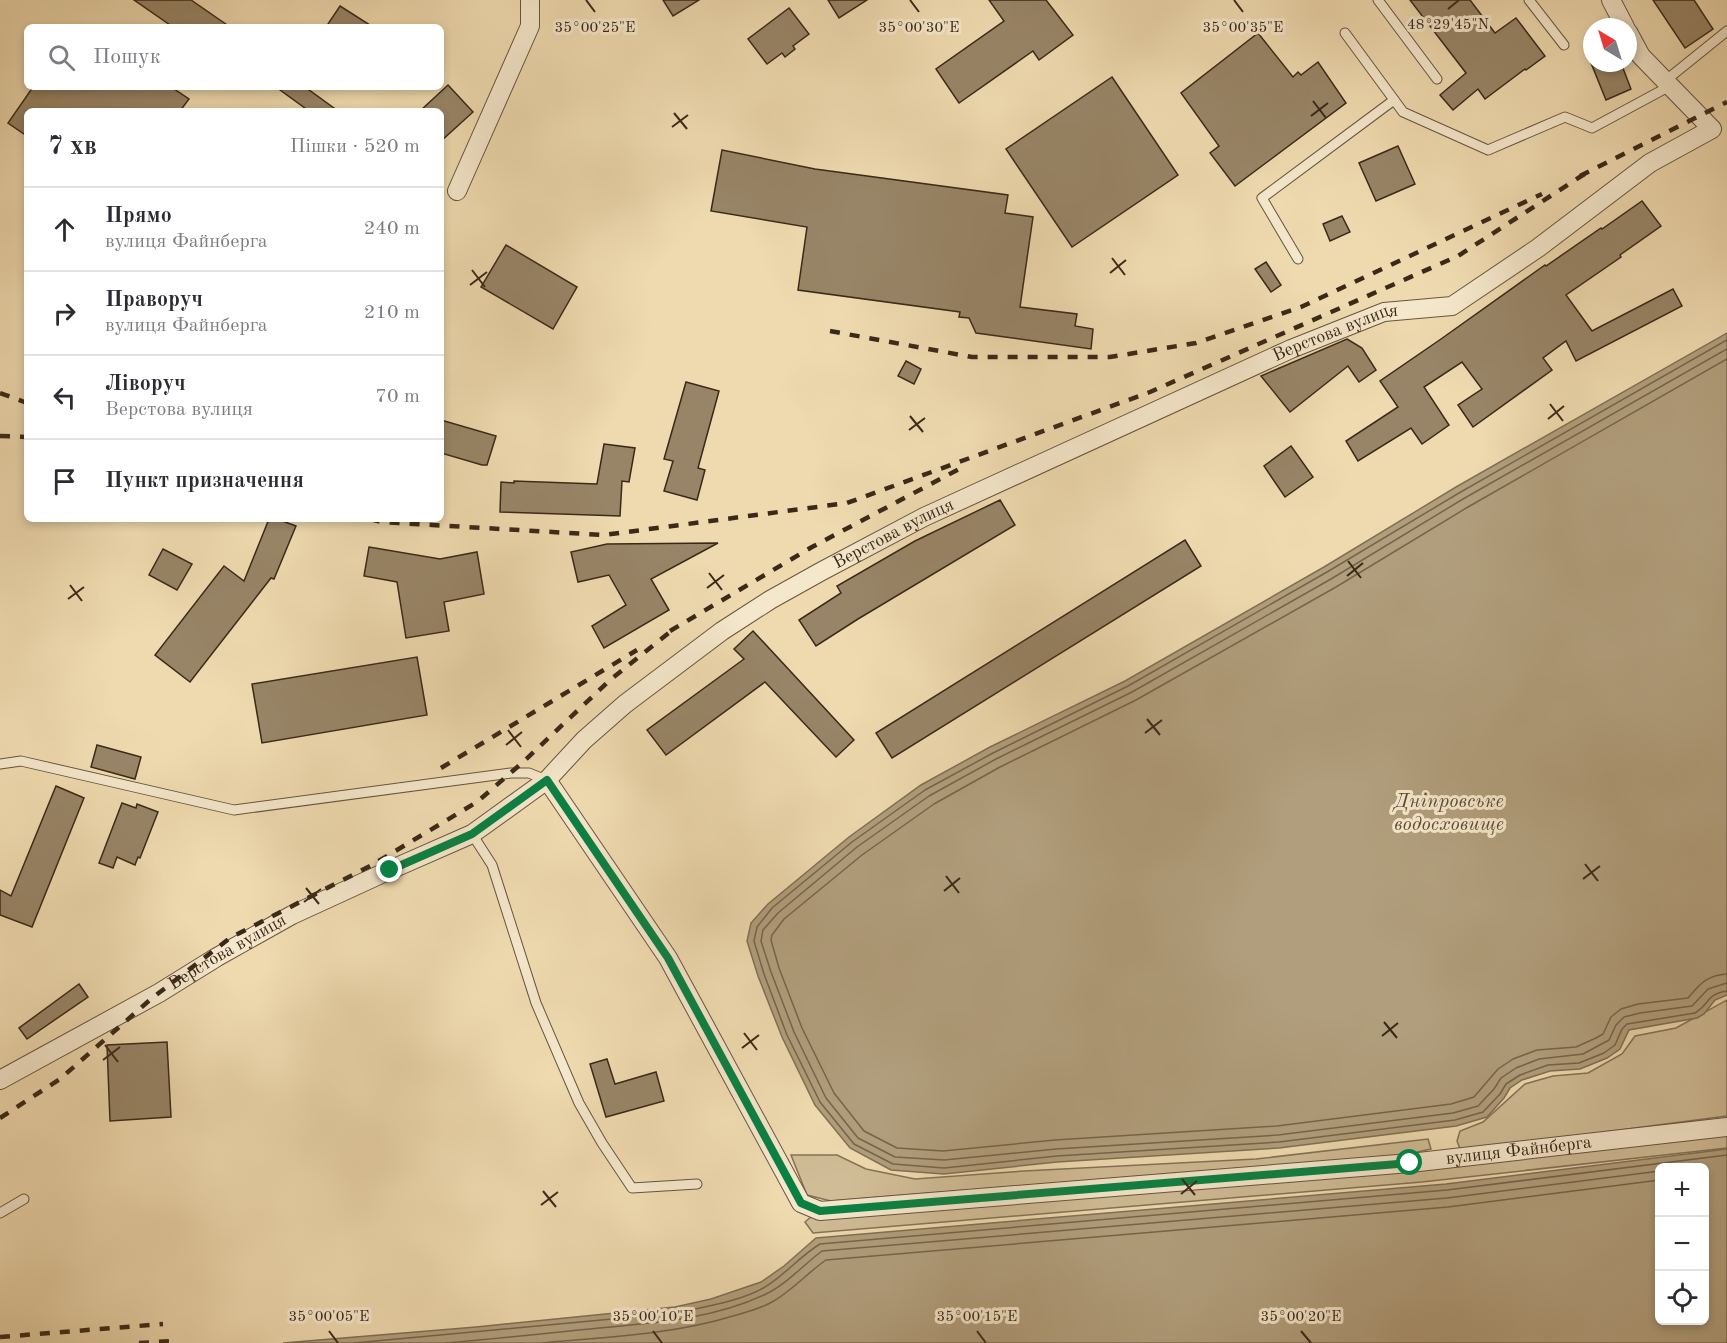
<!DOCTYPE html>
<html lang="uk">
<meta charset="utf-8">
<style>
:root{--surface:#fff;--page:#f2f2f3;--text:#2b2b33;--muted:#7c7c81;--line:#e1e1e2}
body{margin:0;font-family:"Old Standard TT",serif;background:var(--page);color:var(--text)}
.controls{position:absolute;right:18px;bottom:18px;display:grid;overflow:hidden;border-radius:9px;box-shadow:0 3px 9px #0003}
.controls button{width:54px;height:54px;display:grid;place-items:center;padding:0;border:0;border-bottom:2px solid var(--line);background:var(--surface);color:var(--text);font:30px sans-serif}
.compass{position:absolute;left:1583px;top:18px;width:54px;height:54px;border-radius:50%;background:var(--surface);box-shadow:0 3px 9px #0003;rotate:322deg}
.stop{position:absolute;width:18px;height:18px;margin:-14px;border:4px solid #0b8043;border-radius:50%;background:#fff}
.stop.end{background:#0b8043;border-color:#fff;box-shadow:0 2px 6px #0008}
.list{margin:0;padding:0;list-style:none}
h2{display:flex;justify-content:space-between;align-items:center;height:78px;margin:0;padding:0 24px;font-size:26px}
h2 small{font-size:20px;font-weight:400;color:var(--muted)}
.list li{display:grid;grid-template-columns:39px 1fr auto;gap:18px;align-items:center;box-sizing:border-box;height:84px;padding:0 24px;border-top:2px solid var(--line)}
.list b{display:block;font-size:22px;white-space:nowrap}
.list p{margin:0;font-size:20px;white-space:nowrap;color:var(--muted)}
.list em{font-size:20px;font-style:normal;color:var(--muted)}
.icon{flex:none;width:33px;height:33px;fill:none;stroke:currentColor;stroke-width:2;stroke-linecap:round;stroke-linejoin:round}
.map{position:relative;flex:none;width:1727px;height:1343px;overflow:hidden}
.search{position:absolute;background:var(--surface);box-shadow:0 3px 9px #0003;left:24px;top:24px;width:420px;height:66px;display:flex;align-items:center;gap:15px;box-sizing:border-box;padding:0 21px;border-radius:9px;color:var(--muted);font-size:22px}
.panel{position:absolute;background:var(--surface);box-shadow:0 3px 9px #0003;left:24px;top:108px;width:420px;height:414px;border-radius:9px}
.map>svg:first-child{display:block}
.green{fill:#d0bc96;stroke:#857258;stroke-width:1.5}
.water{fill:#b19e7c;stroke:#816f54;stroke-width:1.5;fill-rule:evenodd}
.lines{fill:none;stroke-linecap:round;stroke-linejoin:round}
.shore{stroke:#76644a;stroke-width:1.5}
.building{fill:#988567;stroke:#3a2919;stroke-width:1.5}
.lane-casing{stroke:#67553e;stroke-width:11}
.street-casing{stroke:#67553e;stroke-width:20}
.lane{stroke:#f5e7cb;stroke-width:9}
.street{stroke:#f5e7cb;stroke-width:18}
.rail{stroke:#3a2919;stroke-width:4.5;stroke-dasharray:10 10;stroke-linecap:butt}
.route{stroke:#0b8043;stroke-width:8}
.ticks{fill:none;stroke:#3a2919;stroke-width:2}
.labels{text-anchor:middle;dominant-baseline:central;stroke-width:6;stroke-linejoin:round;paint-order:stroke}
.street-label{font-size:18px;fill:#3a2919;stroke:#f5e7cb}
.water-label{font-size:20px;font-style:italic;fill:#5e4c37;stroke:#f5e7cb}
.ticks-label{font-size:15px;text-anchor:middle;fill:#3a2919;stroke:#f5e7cb;stroke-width:6;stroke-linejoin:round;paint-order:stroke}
</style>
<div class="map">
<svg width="1727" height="1343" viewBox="0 0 1727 1343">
<rect width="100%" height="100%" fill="#efdaaf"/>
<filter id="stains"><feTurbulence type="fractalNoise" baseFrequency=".00333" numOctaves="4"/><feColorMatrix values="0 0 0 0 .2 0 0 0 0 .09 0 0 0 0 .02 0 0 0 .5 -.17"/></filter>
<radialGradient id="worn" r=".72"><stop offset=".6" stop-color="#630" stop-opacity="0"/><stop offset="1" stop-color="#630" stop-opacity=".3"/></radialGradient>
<!-- green -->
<g class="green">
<polygon points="1727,1000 1727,1116 1475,1149 1460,1149 1457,1141 1460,1131 1483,1122 1525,1084 1553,1076 1588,1073 1622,1054 1635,1036 1676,1028"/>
<polygon points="1727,1131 1727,1148 1422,1182 813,1233 805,1222 812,1216"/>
<polygon points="1428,1139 1431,1149 1404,1155 831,1201 807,1195 791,1155 837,1155 866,1169 915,1179 1024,1171 1256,1159"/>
</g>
<!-- water -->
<g class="water">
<polygon points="1727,333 1727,995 1715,1000 1704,1014 1697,1018 1629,1030 1620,1049 1607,1058 1580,1069 1550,1071 1522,1080 1510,1088 1504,1098 1487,1117 1456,1126 1279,1148 1057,1162 944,1174 891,1170 850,1148 815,1105 782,1037 758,976 747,941 751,923 768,904 849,837 921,785 990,747 1125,681 1324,567 1456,487"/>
<path d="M1727,1149V1343H283L476,1327L675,1307L711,1299L761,1282L784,1266L816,1238L1446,1184ZM1660,1168H1704V1320H1660Z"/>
</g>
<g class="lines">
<!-- shore -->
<g class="shore">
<path d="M1727,340L1459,493L1327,572L1128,686L993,753L925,790L852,842L772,908L757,927L754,941L764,974L787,1035L820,1102L854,1144L893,1164L944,1168L1057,1156L1279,1142L1455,1120L1483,1112L1500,1094L1506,1084L1520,1075L1548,1065L1579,1063L1604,1053L1615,1045L1622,1029L1627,1024L1695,1013C1710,1004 1706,994 1727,991"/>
<polyline points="1727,349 1463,499 1331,579 1132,692 996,759 929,796 857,847 778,913 763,930 761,941 771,972 794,1032 826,1098 858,1138 895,1157 944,1160 1056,1149 1278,1135 1453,1113 1478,1106 1494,1089 1501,1078 1516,1068 1539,1059 1583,1054 1609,1040 1616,1025 1624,1017 1640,1013 1692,1006 1708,989 1727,983"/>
<path d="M1727,359L1468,507L1336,587L1136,700L1000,767L934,804L862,855L784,919L772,935L771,940L779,968L802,1028L834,1093L864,1131L897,1148L943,1151L1055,1140L1277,1126L1451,1104L1474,1097L1498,1069L1513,1059L1537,1050L1576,1047L1596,1038L1603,1034L1611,1017L1621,1009L1638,1004L1688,998C1700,984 1707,975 1727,974"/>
<path d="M354,1343L676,1313C703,1307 742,1301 765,1287C785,1275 800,1256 820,1244L1447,1190L1727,1155"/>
<path d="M445,1343C496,1339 548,1333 599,1328C655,1323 713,1319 764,1295C786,1285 803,1265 822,1251L1447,1198L1660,1171"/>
<path d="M542,1343C606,1337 671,1335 733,1316C746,1312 760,1309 772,1302C792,1291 807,1273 826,1260L1448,1207L1660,1180"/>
</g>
</g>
<!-- building -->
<g class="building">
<polygon points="134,0 191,0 230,27 173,27"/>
<polygon points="663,0 699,0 673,16"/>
<polygon points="828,0 867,0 839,18"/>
<polygon points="989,0 1046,0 1073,35 1039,60 1033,51 959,103 936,69 1004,21"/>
<polygon points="1410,0 1470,0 1495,33 1516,18 1545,56 1526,70 1525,69 1485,99 1478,89 1453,110 1440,95 1466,73"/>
<polygon points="1653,0 1694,0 1713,29 1685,48"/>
<polygon points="340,6 373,27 326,27"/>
<polygon points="789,8 809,34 793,46 795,49 785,57 782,53 767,64 748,39"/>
<polygon points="1258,33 1293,77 1298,72 1301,75 1318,62 1346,103 1235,186 1210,153 1219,146 1181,93"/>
<polygon points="1591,63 1621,63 1631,89 1606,100"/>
<polygon points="1112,77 1178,175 1072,247 1006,149"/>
<polygon points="448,85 473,112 441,141 441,111 420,111"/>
<polygon points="33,87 171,87 189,99 180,111 27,111 27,136 8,123"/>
<polygon points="276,87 305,87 338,111 309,111"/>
<polygon points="1398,146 1415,184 1376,201 1359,163"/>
<polygon points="722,150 815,169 1008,195 1005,213 1033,217 1020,307 1077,314 1075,326 1093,329 1091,349 976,333 969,318 959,317 960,312 798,290 807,227 711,211"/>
<polygon points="1642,201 1661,226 1620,255 1621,257 1566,295 1592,331 1673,289 1682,306 1576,361 1566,341 1543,358 1552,370 1473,427 1458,405 1482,389 1462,362 1424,387 1449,425 1422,444 1411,428 1358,461 1346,441 1398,407 1380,381 1441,339 1545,265 1546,266 1601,228 1602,229"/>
<polygon points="1342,216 1350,232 1330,241 1323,224"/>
<polygon points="506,245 577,287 553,329 481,287"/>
<polygon points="1266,262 1281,285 1271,292 1255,269"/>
<polygon points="1347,339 1362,348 1376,370 1359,382 1348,366 1290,412 1261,376"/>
<polygon points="906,361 921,369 914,384 898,376"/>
<polygon points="686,382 719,391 698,468 705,470 697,500 664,491 673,461 664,459"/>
<polygon points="441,420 496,436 487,465 482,465 441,453"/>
<polygon points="604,444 635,448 629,482 622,481 620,516 500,512 501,482 514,483 514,481 597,484"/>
<polygon points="1291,446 1313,477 1285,497 1264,466"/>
<polygon points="1000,500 1015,525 858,619 816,646 799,620 841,593 837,586 915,541"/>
<polygon points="269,519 277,519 296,526 274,579 271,578 190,682 155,655 224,566 244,581"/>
<polygon points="1185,540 1201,566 892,758 876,733"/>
<polygon points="718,543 651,579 669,610 604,648 592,626 626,605 609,575 578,582 571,552 607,544"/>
<polygon points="369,547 440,559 477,552 484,594 444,602 449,631 406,638 397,582 364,576"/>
<polygon points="163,549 192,564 177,590 149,575"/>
<polygon points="753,631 854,740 836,757 765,682 666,755 647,730 744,659 734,649"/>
<polygon points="417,657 427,715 262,743 252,684"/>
<polygon points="97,745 141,757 135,779 91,767"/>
<polygon points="56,786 84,798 32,927 0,915 0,890 11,896"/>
<polygon points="122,803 136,808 137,804 158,812 140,858 138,857 135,865 117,857 113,868 99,863"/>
<polygon points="79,984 88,997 27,1039 19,1028"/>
<polygon points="167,1042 171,1117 110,1121 107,1045"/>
<polygon points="607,1059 615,1084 656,1072 664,1101 606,1117 590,1064"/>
</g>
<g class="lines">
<!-- lane casing -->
<g class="lane-casing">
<g id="lane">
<polyline points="1378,0 1437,79"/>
<polyline points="1529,0 1564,45"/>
<polyline points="1345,33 1403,112 1488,150 1565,117 1592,128 1670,86"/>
<polyline points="1665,81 1727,31"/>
<polyline points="1298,259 1262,198 1394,100"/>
<polyline points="0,764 21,761 234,810 511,773 529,773 546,780"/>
<polyline points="472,834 492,865 536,1003 579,1103 602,1143 632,1188 697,1184"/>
<polyline points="0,1213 24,1199"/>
</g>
</g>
<!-- street casing -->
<g class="street-casing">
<g id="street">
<polyline points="1611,0 1625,27"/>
<polyline points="457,191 530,26 530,0"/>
<path id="s1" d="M547,780L668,958L801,1203L820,1211L1410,1163L1727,1127"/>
<path id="s2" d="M0,1080L159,993L217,957L292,915L390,870L472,834L547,780L584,740L625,704L722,631L770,600L822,571L924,517L1291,349L1384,312L1452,306L1538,248L1650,163L1712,129L1641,56L1628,32"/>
</g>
</g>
<!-- lane -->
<use href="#lane" class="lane"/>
<!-- street -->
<use href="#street" class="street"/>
<!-- rail -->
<g class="rail">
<polyline points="1580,176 1727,102"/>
<polyline points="830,331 972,357 1110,357 1196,343 1301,307 1542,194"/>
<polyline points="0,393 27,403"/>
<polyline points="0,436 27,437"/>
<polyline points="370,519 381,522 604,535 847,503 1150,392 1458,256 1586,173"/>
<polyline points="670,631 812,547 961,468"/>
<polyline points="441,768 637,650"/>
<polyline points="0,1118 60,1079 151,999 230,938 372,865 477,802 522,763 610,680 676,627"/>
<polyline points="0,1337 163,1324"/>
<polyline points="139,1343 173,1341"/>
</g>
</g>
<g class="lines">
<!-- route -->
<polyline class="route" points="390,870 472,834 547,780 668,958 801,1203 820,1211 1410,1163"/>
</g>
<!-- ticks -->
<path class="ticks" d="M586,0L595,12M910,0L919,12M1234,0L1243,12M1448,9L1459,0M1313,101L1326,118M674,113L687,129M1311,116L1328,103M672,127L688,115M1112,258L1125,275M472,270L485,287M1110,273L1126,260M470,285L487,272M1550,404L1563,421M910,416L923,432M1548,419L1564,406M909,430L925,418M1348,561L1361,578M709,573L722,590M1347,576L1363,563M70,585L82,601M707,588L724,575M68,599L84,587M1147,719L1160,735M508,730L521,747M1145,733L1162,720M506,745L522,732M1585,864L1598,881M946,876L959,893M1583,879L1600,866M306,888L319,904M944,891L960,878M304,902L321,889M1384,1022L1397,1038M744,1033L757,1050M1382,1036L1398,1023M105,1045L118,1062M742,1048L759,1035M103,1060L120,1047M1182,1179L1195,1195M543,1191L556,1207M1181,1194L1197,1181M541,1205L558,1192M329,1331L338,1343M653,1331L662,1343M977,1331L986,1343M1301,1331L1311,1343"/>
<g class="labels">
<!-- street labels -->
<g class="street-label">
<text stroke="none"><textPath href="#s2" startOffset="1539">Верстова вулиця</textPath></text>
<text stroke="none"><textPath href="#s2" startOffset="1053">Верстова вулиця</textPath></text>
<text stroke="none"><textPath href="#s2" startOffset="261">Верстова вулиця</textPath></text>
<text stroke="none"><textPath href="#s1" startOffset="1216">вулиця Файнберга</textPath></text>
</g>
<!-- water labels -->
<g class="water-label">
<text x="1449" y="802">Дніпровське<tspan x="1449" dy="23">водосховище</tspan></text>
</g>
</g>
<g class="ticks-label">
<text x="1448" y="29">48°29'45"N</text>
<text x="595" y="32">35°00'25"E</text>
<text x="919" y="32">35°00'30"E</text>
<text x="1243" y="32">35°00'35"E</text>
<text x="329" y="1321">35°00'05"E</text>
<text x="653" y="1321">35°00'10"E</text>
<text x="977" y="1321">35°00'15"E</text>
<text x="1301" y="1321">35°00'20"E</text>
</g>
<rect width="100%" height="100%" filter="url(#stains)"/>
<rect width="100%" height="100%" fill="url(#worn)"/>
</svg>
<div class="controls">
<button>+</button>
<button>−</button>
<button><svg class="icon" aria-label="locate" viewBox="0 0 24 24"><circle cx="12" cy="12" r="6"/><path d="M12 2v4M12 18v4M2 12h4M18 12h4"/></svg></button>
</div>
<svg class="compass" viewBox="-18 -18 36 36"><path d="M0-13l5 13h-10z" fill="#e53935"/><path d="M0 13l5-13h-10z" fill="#7c7c81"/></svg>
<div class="stop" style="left:1410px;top:1163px"></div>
<div class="stop end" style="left:390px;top:870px"></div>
<div class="search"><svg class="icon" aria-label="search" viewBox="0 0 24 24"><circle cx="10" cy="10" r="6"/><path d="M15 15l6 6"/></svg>Пошук</div>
<section class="panel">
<h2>7 хв<small>Пішки · 520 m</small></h2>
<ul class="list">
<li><svg class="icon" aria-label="ahead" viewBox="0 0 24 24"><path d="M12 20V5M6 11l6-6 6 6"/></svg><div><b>Прямо</b><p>вулиця Файнберга</p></div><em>240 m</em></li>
<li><svg class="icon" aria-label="right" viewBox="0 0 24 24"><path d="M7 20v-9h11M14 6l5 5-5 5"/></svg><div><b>Праворуч</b><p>вулиця Файнберга</p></div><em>210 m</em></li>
<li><svg class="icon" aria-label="left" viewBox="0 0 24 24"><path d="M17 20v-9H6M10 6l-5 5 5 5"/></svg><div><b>Ліворуч</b><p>Верстова вулиця</p></div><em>70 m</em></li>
<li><svg class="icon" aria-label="arrive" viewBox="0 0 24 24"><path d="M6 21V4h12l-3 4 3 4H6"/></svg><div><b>Пункт призначення</b></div></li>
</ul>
</section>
</div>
